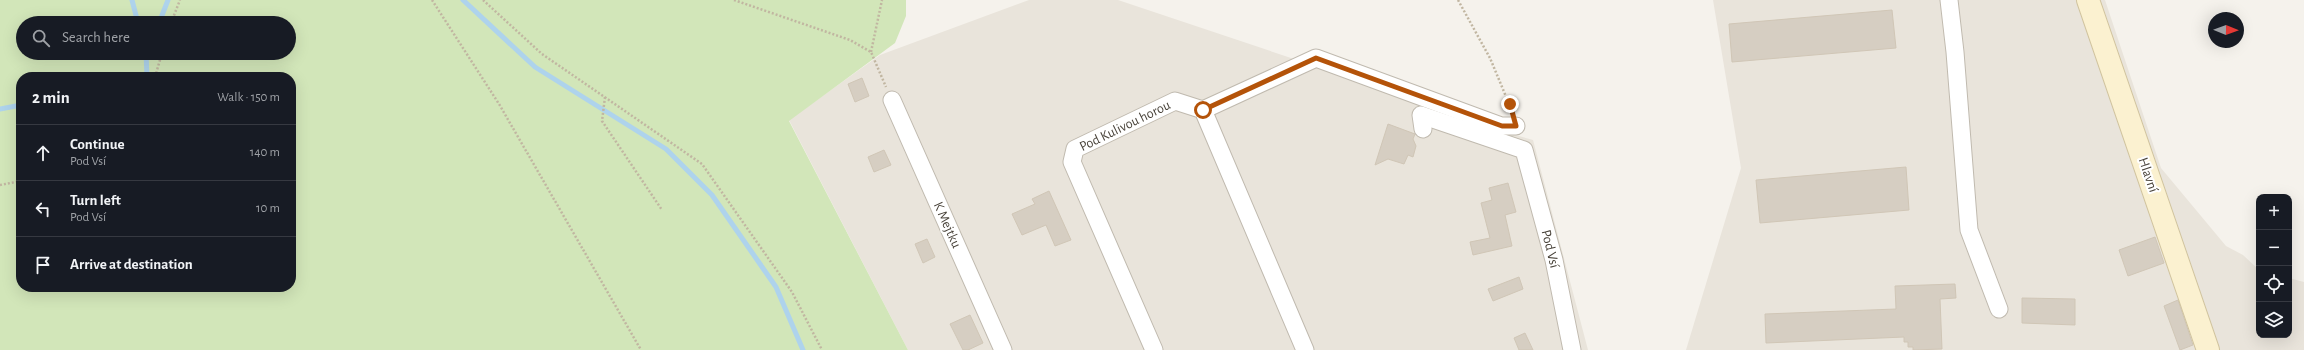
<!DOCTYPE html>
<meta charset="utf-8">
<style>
:root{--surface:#171b24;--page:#242831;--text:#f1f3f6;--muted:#9ea1a6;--line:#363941}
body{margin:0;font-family:"Alegreya Sans",sans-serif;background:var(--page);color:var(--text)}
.controls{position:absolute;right:12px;bottom:12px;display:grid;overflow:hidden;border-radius:8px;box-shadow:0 4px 16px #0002}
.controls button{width:36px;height:36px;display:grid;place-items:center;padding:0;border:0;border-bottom:1px solid var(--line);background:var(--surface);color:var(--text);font:20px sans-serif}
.compass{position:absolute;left:2208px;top:12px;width:36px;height:36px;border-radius:50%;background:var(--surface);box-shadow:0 4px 16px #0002;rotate:91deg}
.stop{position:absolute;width:12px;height:12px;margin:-9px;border:3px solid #b45309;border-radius:50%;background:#fff}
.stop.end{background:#b45309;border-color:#fff;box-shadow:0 1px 4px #0008}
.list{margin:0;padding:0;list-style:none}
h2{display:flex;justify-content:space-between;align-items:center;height:52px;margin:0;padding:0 16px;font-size:17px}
h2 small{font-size:13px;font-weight:400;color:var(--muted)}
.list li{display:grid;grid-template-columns:26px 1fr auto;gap:12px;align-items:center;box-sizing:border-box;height:56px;padding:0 16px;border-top:1px solid var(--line)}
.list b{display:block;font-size:15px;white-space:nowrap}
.list p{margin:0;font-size:13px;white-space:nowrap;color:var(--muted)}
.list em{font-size:13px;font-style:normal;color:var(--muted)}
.icon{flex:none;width:22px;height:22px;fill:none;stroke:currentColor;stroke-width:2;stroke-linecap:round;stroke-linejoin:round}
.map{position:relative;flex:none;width:2304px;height:350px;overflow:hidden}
.search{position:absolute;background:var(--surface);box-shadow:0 4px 16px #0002;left:16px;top:16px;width:280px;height:44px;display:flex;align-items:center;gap:10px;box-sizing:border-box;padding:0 14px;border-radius:22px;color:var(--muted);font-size:15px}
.panel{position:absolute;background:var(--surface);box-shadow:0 4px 16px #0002;left:16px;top:72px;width:280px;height:220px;border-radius:16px}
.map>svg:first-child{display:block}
.residential{fill:#e9e4db}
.green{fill:#d2e6b9;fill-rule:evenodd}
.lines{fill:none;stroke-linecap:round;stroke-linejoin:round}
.stream{stroke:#aed3ec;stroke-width:5}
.building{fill:#d6cec2;stroke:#d0c6b6}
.street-casing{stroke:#c0baaf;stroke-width:19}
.secondary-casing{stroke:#d1c49f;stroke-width:24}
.path{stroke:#c1b6a1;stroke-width:2.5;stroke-dasharray:2 2;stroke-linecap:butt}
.street{stroke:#fff;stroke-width:17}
.secondary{stroke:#fbf1d0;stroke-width:22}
.route{stroke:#b45309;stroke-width:5}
.labels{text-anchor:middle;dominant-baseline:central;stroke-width:4;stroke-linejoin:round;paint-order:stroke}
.street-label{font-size:14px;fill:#49433a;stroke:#fff}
</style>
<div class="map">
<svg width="2304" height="350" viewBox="0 0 2304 350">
<rect width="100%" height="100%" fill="#f5f2ec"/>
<!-- residential -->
<g class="residential">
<polygon points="1029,0 1118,0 1321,68 1464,120 1533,140 1588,350 908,350 789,120 880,55"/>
<polygon points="1713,0 2105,0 2161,168 2226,246 2243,255 2259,270 2259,335 2289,335 2289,278 2304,282 2304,350 1686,350 1741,168"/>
</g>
<!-- green -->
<path class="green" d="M0,0H906V16L895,43L789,121L908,350H0ZM23,23H289V53H23ZM21,77H291V287H21Z"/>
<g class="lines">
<!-- stream -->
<g class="stream">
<polyline points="132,0 138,23"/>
<polyline points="463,0 535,67 666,149 712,195 776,287 803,350"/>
<polyline points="159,23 168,0"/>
<polyline points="146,53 147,77"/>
<polyline points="0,109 21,105"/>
</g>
</g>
<!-- building -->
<g class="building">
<polygon points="1892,10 1896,48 1732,62 1729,24"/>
<polygon points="862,78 869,96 855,102 848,84"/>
<polygon points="1388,124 1415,134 1413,139 1416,146 1413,157 1408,155 1404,164 1388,159 1375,165"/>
<polygon points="884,150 891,165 874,172 868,157"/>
<polygon points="1906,167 1909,210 1760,223 1756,180"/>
<polygon points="1508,183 1516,212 1505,215 1512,246 1473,255 1470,242 1490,238 1481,203 1492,200 1489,188"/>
<polygon points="1049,191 1071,240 1055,246 1046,225 1022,235 1012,214 1035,204 1032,199"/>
<polygon points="2155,237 2164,263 2128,276 2119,250"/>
<polygon points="927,239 935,257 923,263 915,244"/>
<polygon points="1519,277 1523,289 1493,301 1488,289"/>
<polygon points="1955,284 1956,298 1940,299 1942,349 1913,350 1913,347 1908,347 1908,342 1904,342 1904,337 1766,343 1765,314 1896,309 1895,286"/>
<polygon points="2022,298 2075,299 2075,325 2022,323"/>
<polygon points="2178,300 2193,345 2180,350 2164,306"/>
<polygon points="970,315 983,343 968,350 963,350 950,324"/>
<polygon points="1525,333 1533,350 1519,350 1514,338"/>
</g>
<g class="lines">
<!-- street casing -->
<g class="street-casing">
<g id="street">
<polyline points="1949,0 1955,52 1969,230 1999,309"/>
<polyline points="892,100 1003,350"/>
<polyline points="1203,110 1316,58 1501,126 1516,126"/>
<polyline points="1423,129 1421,115 1524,150 1554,260 1572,350"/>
<polyline points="1154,350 1072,162 1075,149 1175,101 1203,110 1305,350"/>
</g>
</g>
<!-- secondary casing -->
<g class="secondary-casing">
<polyline id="secondary" points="2088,0 2208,350"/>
</g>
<!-- path -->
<g class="path">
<polyline points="432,0 499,104 641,350"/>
<polyline points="483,0 542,54 702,164 792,292 822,350"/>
<polyline points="734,0 850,40 871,52 886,87"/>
<polyline points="1458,0 1490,58 1512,111"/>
<polyline points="171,23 180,0"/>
<polyline points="871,52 882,0"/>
<polyline points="155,77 162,53"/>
<polyline points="605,97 602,121 662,210"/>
<polyline points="0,185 21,181"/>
</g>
<!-- street -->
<use href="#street" class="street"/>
<!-- secondary -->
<use href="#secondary" class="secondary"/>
</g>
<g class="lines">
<!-- route -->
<polyline class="route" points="1203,110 1316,58 1502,126 1516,126 1510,104"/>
</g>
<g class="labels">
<!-- street labels -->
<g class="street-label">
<text transform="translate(1125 126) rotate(-26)">Pod Kulivou horou</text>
<text transform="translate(2148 175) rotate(71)">Hlavní</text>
<text transform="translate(947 225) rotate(66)">K Mejtku</text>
<text transform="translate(1550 249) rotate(76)">Pod Vsí</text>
</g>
</g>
</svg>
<div class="controls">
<button>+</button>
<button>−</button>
<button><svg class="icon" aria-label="locate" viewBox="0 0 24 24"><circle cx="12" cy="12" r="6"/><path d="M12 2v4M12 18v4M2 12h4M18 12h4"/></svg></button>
<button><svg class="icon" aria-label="layers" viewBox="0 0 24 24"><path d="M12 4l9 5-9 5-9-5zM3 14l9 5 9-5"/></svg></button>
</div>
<svg class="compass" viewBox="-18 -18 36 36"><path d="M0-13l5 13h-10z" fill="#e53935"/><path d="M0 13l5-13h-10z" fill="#9ea1a6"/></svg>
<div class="stop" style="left:1203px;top:110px"></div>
<div class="stop end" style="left:1510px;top:104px"></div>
<div class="search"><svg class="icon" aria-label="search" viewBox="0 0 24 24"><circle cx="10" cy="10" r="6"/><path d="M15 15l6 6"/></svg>Search here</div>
<section class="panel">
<h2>2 min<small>Walk · 150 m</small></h2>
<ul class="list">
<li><svg class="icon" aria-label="ahead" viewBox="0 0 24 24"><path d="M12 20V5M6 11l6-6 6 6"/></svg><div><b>Continue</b><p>Pod Vsí</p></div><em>140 m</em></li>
<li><svg class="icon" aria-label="left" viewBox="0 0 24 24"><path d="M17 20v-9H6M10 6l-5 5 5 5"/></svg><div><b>Turn left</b><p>Pod Vsí</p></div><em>10 m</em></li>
<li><svg class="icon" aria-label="arrive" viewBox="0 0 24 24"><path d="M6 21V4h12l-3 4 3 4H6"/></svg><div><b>Arrive at destination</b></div></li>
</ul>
</section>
</div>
